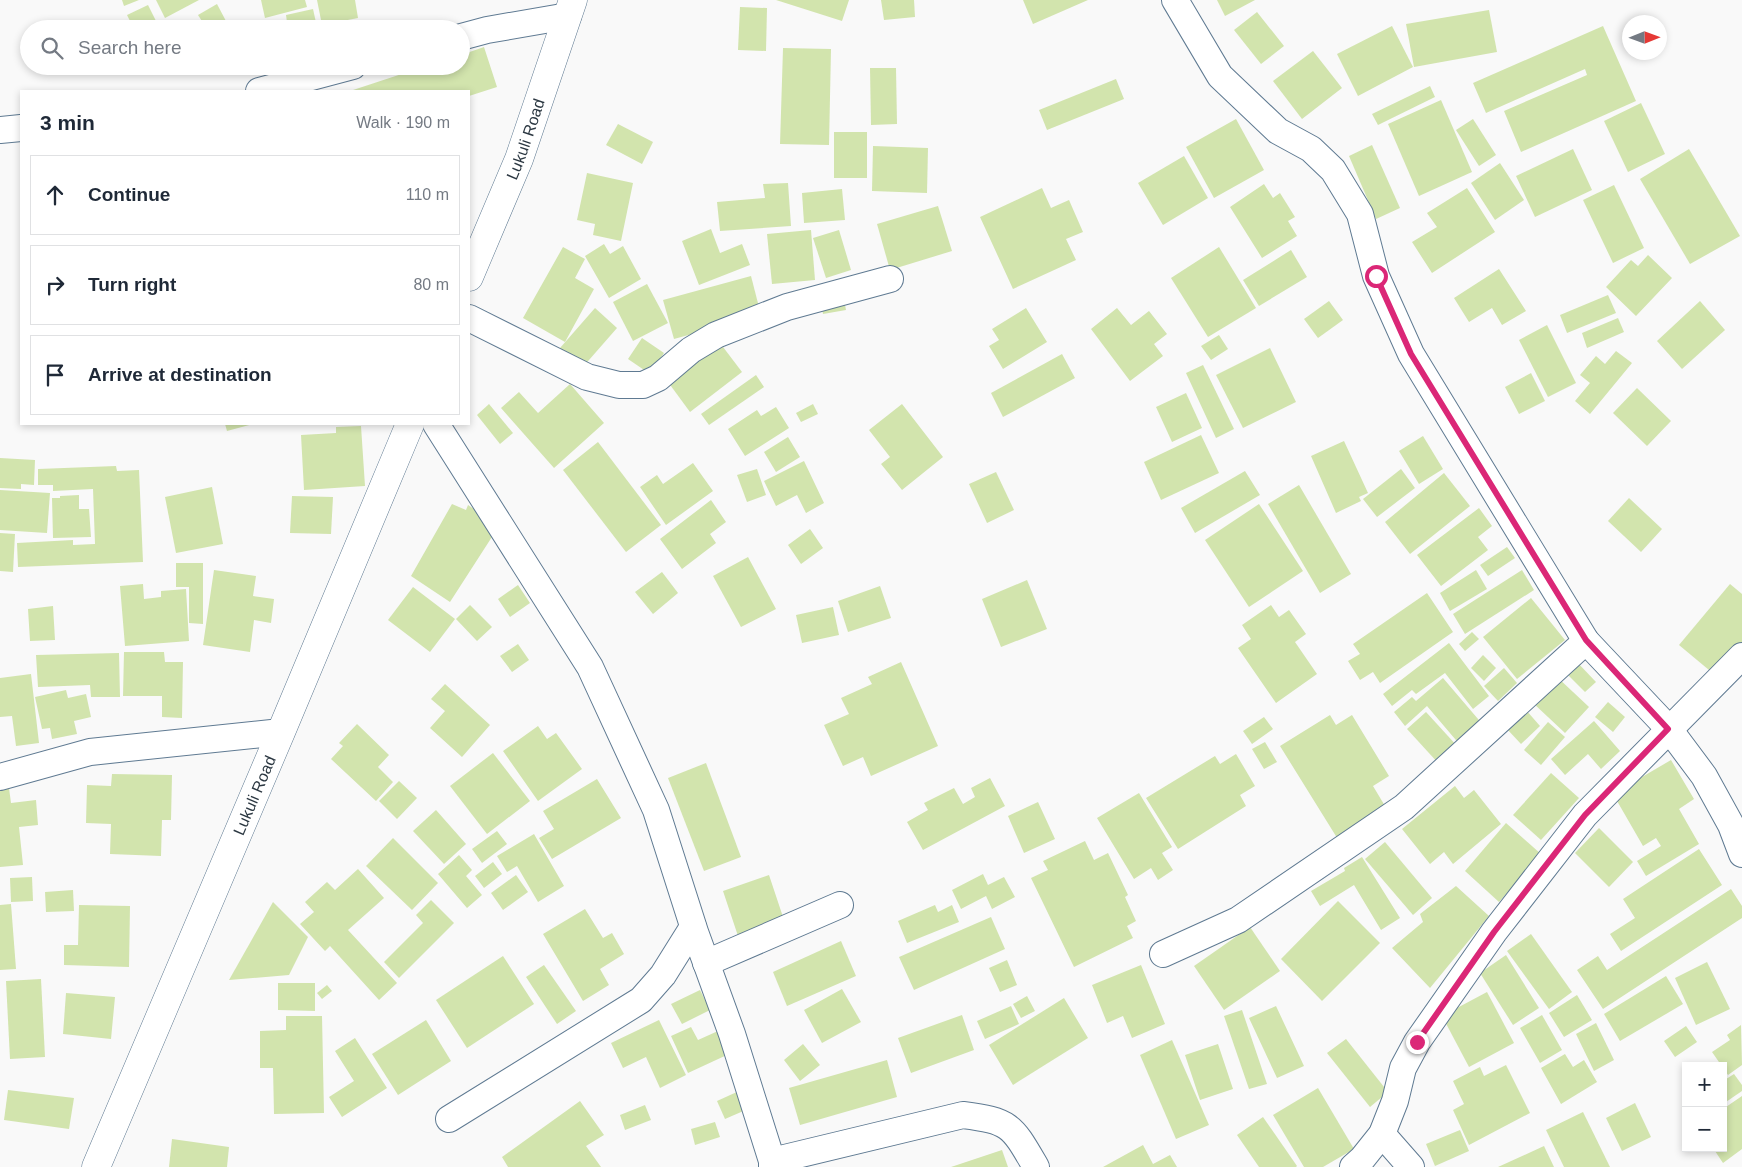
<!DOCTYPE html>
<meta charset="utf-8">
<style>
:root{--surface:#fff;--page:#f6f6f7;--text:#1f2937;--muted:#747a83;--line:#e0e1e3}
body{margin:0;font-family:Helvetica,sans-serif;background:var(--page);color:var(--text)}
.controls{position:absolute;right:15px;bottom:15px;display:grid;overflow:hidden;border-radius:0px;box-shadow:0 2px 8px #0003}
.controls button{width:45px;height:45px;display:grid;place-items:center;padding:0;border:0;border-bottom:1px solid var(--line);background:var(--surface);color:var(--text);font:25px sans-serif}
.compass{position:absolute;left:1622px;top:15px;width:45px;height:45px;border-radius:50%;background:var(--surface);box-shadow:0 2px 8px #0003;rotate:89deg}
.stop{position:absolute;width:15px;height:15px;margin:-11px;border:4px solid #db2777;border-radius:50%;background:#fff}
.stop.end{background:#db2777;border-color:#fff;box-shadow:0 1px 5px #0008}
.list{margin:0;padding:0;list-style:none}
h2{display:flex;justify-content:space-between;align-items:center;height:65px;margin:0;padding:0 20px;font-size:21px}
h2 small{font-size:16px;font-weight:400;color:var(--muted)}
.list li{display:grid;grid-template-columns:32px 1fr auto;gap:15px;align-items:center;box-sizing:border-box;height:80px;margin:0 10px 10px;padding:0 10px;border:1px solid var(--line);border-radius:0px}
.list b{display:block;font-size:19px;white-space:nowrap}
.list em{font-size:16px;font-style:normal;color:var(--muted)}
.icon{flex:none;width:28px;height:28px;fill:none;stroke:currentColor;stroke-width:2;stroke-linecap:round;stroke-linejoin:round}
.map{position:relative;flex:none;width:1742px;height:1167px;overflow:hidden}
.search{position:absolute;background:var(--surface);box-shadow:0 2px 8px #0003;left:20px;top:20px;width:450px;height:55px;display:flex;align-items:center;gap:12px;box-sizing:border-box;padding:0 18px;border-radius:28px;color:var(--muted);font-size:19px}
.panel{position:absolute;background:var(--surface);box-shadow:0 2px 8px #0003;left:20px;top:90px;width:450px;height:335px;border-radius:0px}
.map>svg:first-child{display:block}
.building{fill:#d2e4ad}
.lines{fill:none;stroke-linecap:round;stroke-linejoin:round}
.street-casing{stroke:#5f7a92;stroke-width:28}
.secondary-casing{stroke:#5f7a92;stroke-width:29}
.street{stroke:#fff;stroke-width:26}
.secondary{stroke:#fff;stroke-width:28}
.route{stroke:#db2777;stroke-width:6}
.labels{text-anchor:middle;dominant-baseline:central;stroke-width:5;stroke-linejoin:round;paint-order:stroke}
.street-label{font-size:16px;fill:#2c3842;stroke:#fff}
</style>
<div class="map">
<svg width="1742" height="1167" viewBox="0 0 1742 1167">
<rect width="100%" height="100%" fill="#f9f9f9"/>
<!-- building -->
<g class="building">
<polygon points="122,0 139,0 124,6"/>
<polygon points="156,0 199,0 165,18"/>
<polygon points="261,0 305,0 307,7 265,18"/>
<polygon points="317,0 355,0 358,18 322,25"/>
<polygon points="776,0 849,0 842,21"/>
<polygon points="881,0 914,0 915,17 884,20"/>
<polygon points="1023,0 1088,0 1033,24"/>
<polygon points="1217,0 1255,0 1225,16"/>
<polygon points="217,4 227,23 217,29 207,29 198,15"/>
<polygon points="148,5 159,27 155,29 134,29 127,15"/>
<polygon points="740,7 767,8 766,51 738,50"/>
<polygon points="313,9 317,27 308,29 288,29 286,15"/>
<polygon points="1489,10 1497,52 1414,67 1406,24"/>
<polygon points="1257,12 1284,46 1261,64 1234,30"/>
<polygon points="192,25 192,29 172,29 172,27"/>
<polygon points="1392,26 1413,67 1358,96 1337,54"/>
<polygon points="1603,26 1636,101 1521,152 1504,111 1587,75 1585,69 1486,113 1473,83"/>
<polygon points="484,47 497,87 469,96 469,91 350,91 426,66 461,66 461,55"/>
<polygon points="783,48 831,49 829,145 780,144"/>
<polygon points="1313,51 1342,88 1302,119 1273,81"/>
<polygon points="870,68 896,68 897,124 871,125"/>
<polygon points="1116,79 1124,99 1047,130 1039,110"/>
<polygon points="1430,86 1435,97 1378,125 1372,114"/>
<polygon points="1441,100 1472,172 1419,196 1388,124"/>
<polygon points="1641,103 1665,154 1628,172 1604,121"/>
<polygon points="1236,119 1264,170 1214,198 1186,147"/>
<polygon points="1473,119 1496,155 1479,166 1456,130"/>
<polygon points="618,124 653,142 642,164 606,145"/>
<rect x="834" y="132" width="33" height="46"/>
<polygon points="1372,145 1400,208 1376,219 1349,156"/>
<polygon points="873,146 928,148 927,193 872,191"/>
<polygon points="1573,149 1592,190 1535,217 1516,176"/>
<polygon points="1689,149 1740,236 1690,264 1640,179"/>
<polygon points="1184,156 1208,198 1163,225 1138,183"/>
<polygon points="1500,163 1524,200 1495,220 1471,183"/>
<polygon points="587,173 633,183 621,241 593,235 595,224 577,220"/>
<polygon points="788,183 791,226 720,231 717,202 765,198 763,184"/>
<polygon points="1264,184 1273,198 1280,193 1295,217 1288,221 1297,236 1262,258 1230,207"/>
<polygon points="1614,185 1644,248 1613,263 1583,200"/>
<polygon points="1042,188 1051,208 1069,200 1083,232 1066,239 1076,260 1013,289 980,217"/>
<polygon points="1467,188 1495,232 1432,273 1412,242 1437,227 1427,213"/>
<polygon points="842,189 845,220 804,223 802,193"/>
<polygon points="938,206 952,251 890,270 877,224"/>
<polygon points="711,229 720,253 742,244 750,265 699,285 682,241"/>
<polygon points="811,230 815,280 772,284 767,234"/>
<polygon points="839,230 851,270 826,278 813,238"/>
<polygon points="604,244 610,254 623,246 641,279 609,298 585,256"/>
<polygon points="563,247 585,259 575,278 594,289 565,342 523,318"/>
<polygon points="1219,247 1256,308 1208,337 1171,278"/>
<polygon points="1291,250 1307,277 1259,306 1243,280"/>
<polygon points="1648,255 1672,278 1636,316 1606,287 1631,260 1638,266"/>
<polygon points="1499,269 1526,311 1502,325 1492,308 1469,322 1454,298"/>
<polygon points="751,276 761,315 674,339 663,300"/>
<polygon points="647,284 668,323 633,341 613,302"/>
<polygon points="1608,295 1616,313 1567,333 1560,315"/>
<polygon points="844,299 846,310 823,314 821,303"/>
<polygon points="1329,301 1343,320 1318,338 1304,319"/>
<polygon points="1700,301 1725,330 1682,369 1657,341"/>
<polygon points="595,308 617,328 582,368 560,348"/>
<polygon points="1026,308 1047,342 1003,369 989,346 999,340 992,329"/>
<polygon points="1117,308 1131,325 1149,311 1167,334 1154,344 1163,356 1130,381 1091,329"/>
<polygon points="1618,318 1624,332 1587,348 1582,333"/>
<polygon points="1547,325 1576,383 1548,397 1519,340"/>
<polygon points="1219,335 1228,349 1211,360 1201,346"/>
<polygon points="642,338 664,353 650,374 628,359"/>
<polygon points="720,343 742,372 690,412 668,382"/>
<polygon points="1270,348 1296,402 1243,428 1216,375"/>
<polygon points="1616,351 1632,363 1590,414 1575,401 1590,383 1580,375 1596,356 1605,364"/>
<polygon points="1062,354 1075,378 1003,417 991,393"/>
<polygon points="1203,365 1234,429 1216,438 1186,373"/>
<polygon points="1531,373 1545,401 1519,414 1505,387"/>
<polygon points="756,375 764,387 709,425 701,414"/>
<polygon points="570,384 604,423 554,468 501,408 519,392 538,413"/>
<polygon points="1637,388 1671,421 1647,446 1613,413"/>
<polygon points="1186,393 1202,428 1172,442 1156,407"/>
<polygon points="489,404 513,433 500,444 477,415"/>
<polygon points="813,404 818,414 801,422 796,413"/>
<polygon points="902,404 943,457 902,490 881,464 890,457 869,430"/>
<polygon points="776,407 789,428 745,456 728,429 757,410 761,416"/>
<polygon points="225,424 253,424 227,431"/>
<polygon points="361,426 365,486 304,490 301,435 336,433 336,427"/>
<polygon points="1201,435 1219,473 1161,500 1144,462"/>
<polygon points="1423,436 1443,469 1419,484 1399,451"/>
<polygon points="788,437 800,457 776,472 764,452"/>
<polygon points="1344,441 1368,493 1359,497 1361,501 1336,513 1311,456"/>
<polygon points="598,442 661,525 626,552 563,470"/>
<polygon points="0,458 35,460 34,485 21,484 21,489 0,488"/>
<polygon points="804,461 824,503 806,513 797,495 776,506 764,481"/>
<polygon points="693,463 713,491 666,525 640,487 657,475 663,484"/>
<polygon points="116,466 117,471 139,470 143,562 18,567 17,543 73,540 73,545 95,544 93,489 53,491 53,485 38,485 38,469"/>
<polygon points="757,469 766,495 747,502 737,475"/>
<polygon points="1401,469 1415,488 1377,517 1363,499"/>
<polygon points="1245,471 1260,495 1195,533 1181,508"/>
<polygon points="996,472 1014,510 987,523 969,484"/>
<polygon points="1444,473 1470,506 1410,554 1385,522"/>
<polygon points="1299,485 1351,574 1320,593 1268,504"/>
<polygon points="212,487 223,544 176,553 165,497"/>
<polygon points="0,490 50,493 47,533 0,530"/>
<polygon points="79,495 79,509 89,509 91,537 53,538 52,498 60,498 60,496"/>
<polygon points="292,496 333,497 331,534 290,533"/>
<polygon points="1629,498 1662,529 1641,552 1608,521"/>
<polygon points="711,500 726,522 710,534 716,543 682,569 660,539"/>
<polygon points="452,504 466,510 468,505 499,526 450,602 411,576"/>
<polygon points="1259,504 1303,571 1249,607 1205,540"/>
<polygon points="1479,508 1492,526 1478,537 1488,550 1441,586 1417,555"/>
<polygon points="810,529 823,548 801,564 788,545"/>
<polygon points="0,533 15,534 13,572 0,571"/>
<polygon points="1507,547 1515,558 1488,576 1480,565"/>
<polygon points="748,557 776,609 741,627 713,576"/>
<polygon points="176,563 203,563 203,624 189,623 189,587 176,587"/>
<polygon points="214,570 256,576 253,596 274,599 271,623 254,620 250,652 203,645"/>
<polygon points="1476,570 1487,589 1450,611 1440,593"/>
<polygon points="1522,570 1534,590 1465,634 1453,614"/>
<polygon points="662,572 678,593 653,614 635,592"/>
<polygon points="1027,580 1047,629 1001,647 982,599"/>
<polygon points="143,584 144,599 161,597 161,591 186,589 189,641 125,646 120,586"/>
<polygon points="1730,584 1742,594 1742,642 1715,675 1679,645"/>
<polygon points="518,585 530,603 510,617 498,599"/>
<polygon points="880,586 891,618 848,632 838,601"/>
<polygon points="413,587 455,619 430,652 388,620"/>
<polygon points="1427,593 1453,632 1380,683 1373,672 1360,680 1348,661 1360,654 1353,644"/>
<polygon points="1531,598 1565,640 1517,679 1483,637"/>
<polygon points="470,605 492,627 477,641 456,619"/>
<polygon points="1271,605 1279,617 1289,610 1306,634 1295,642 1317,674 1276,703 1238,648 1251,639 1242,625"/>
<polygon points="53,606 55,640 30,641 28,609"/>
<polygon points="833,607 839,635 802,643 796,615"/>
<polygon points="1472,632 1479,639 1465,651 1459,644"/>
<polygon points="1449,643 1489,696 1473,709 1445,673 1416,694 1412,690 1392,706 1383,694"/>
<polygon points="518,644 529,660 512,672 500,656"/>
<polygon points="124,652 164,652 165,662 183,662 182,718 162,717 162,696 123,696"/>
<polygon points="119,653 120,697 91,697 90,685 38,687 36,655"/>
<polygon points="1483,655 1496,668 1484,681 1471,668"/>
<polygon points="1576,661 1596,682 1585,692 1565,672"/>
<polygon points="901,662 938,746 871,776 863,757 843,766 824,725 849,714 841,698 872,684 868,677"/>
<polygon points="1504,668 1517,683 1498,701 1484,686"/>
<polygon points="31,674 39,743 16,746 12,716 0,717 0,678"/>
<polygon points="1556,676 1589,707 1565,733 1532,702"/>
<polygon points="1443,678 1484,726 1461,746 1427,706 1405,726 1394,712 1412,697 1416,701"/>
<polygon points="445,684 490,725 462,757 430,728 445,711 431,699"/>
<polygon points="66,690 68,698 86,694 91,717 74,721 77,734 52,739 50,728 42,729 35,697"/>
<polygon points="1608,702 1625,717 1613,732 1595,717"/>
<polygon points="1526,710 1540,726 1521,744 1506,728"/>
<polygon points="1426,712 1458,747 1439,764 1407,729"/>
<polygon points="1330,715 1336,725 1352,715 1389,776 1373,786 1388,811 1339,841 1280,746"/>
<polygon points="1264,717 1273,729 1252,744 1243,731"/>
<polygon points="1594,721 1620,751 1601,769 1588,754 1565,775 1551,759"/>
<polygon points="1548,722 1565,737 1541,765 1524,750"/>
<polygon points="357,724 389,755 378,767 393,782 376,801 331,759 343,746 339,743"/>
<polygon points="538,726 547,739 556,733 582,769 538,801 503,751"/>
<polygon points="1265,742 1277,762 1264,769 1252,749"/>
<polygon points="493,753 530,801 487,834 450,786"/>
<polygon points="1236,754 1255,786 1240,795 1246,806 1178,849 1146,798 1215,756 1220,764"/>
<polygon points="1671,760 1694,799 1679,809 1699,844 1646,876 1637,861 1661,846 1656,838 1643,846 1613,794"/>
<polygon points="706,763 741,857 704,871 668,778"/>
<polygon points="1551,773 1579,798 1541,840 1513,815"/>
<polygon points="112,774 172,775 171,820 162,820 161,856 110,854 111,824 86,823 87,785 111,786"/>
<polygon points="990,778 1005,806 923,850 907,822 928,810 924,803 954,788 963,804 975,797 971,788"/>
<polygon points="597,779 621,818 552,859 539,838 554,829 543,811"/>
<polygon points="399,781 417,798 397,819 379,801"/>
<polygon points="1455,786 1464,798 1474,790 1501,824 1453,864 1444,852 1430,864 1402,829"/>
<polygon points="9,788 11,803 36,800 38,825 19,827 23,865 0,867 0,789"/>
<polygon points="1139,793 1172,847 1162,853 1173,870 1158,880 1151,868 1134,879 1097,818"/>
<polygon points="1038,802 1055,839 1024,853 1008,816"/>
<polygon points="436,810 466,844 444,864 413,831"/>
<polygon points="1506,823 1541,854 1499,902 1465,871"/>
<polygon points="1599,828 1633,862 1609,887 1575,853"/>
<polygon points="497,831 507,844 482,863 472,849"/>
<polygon points="534,834 564,886 538,902 517,866 507,872 497,856"/>
<polygon points="393,838 438,883 412,910 366,866"/>
<polygon points="1085,841 1094,860 1108,853 1128,895 1125,897 1136,921 1127,926 1133,938 1074,967 1031,878 1048,870 1043,861"/>
<polygon points="1385,842 1432,898 1413,915 1365,859"/>
<polygon points="1699,849 1722,885 1621,951 1610,934 1635,918 1623,899"/>
<polygon points="459,855 472,870 466,876 482,895 467,908 438,874"/>
<polygon points="1362,857 1400,918 1381,930 1354,885 1320,906 1311,891 1345,871 1344,868"/>
<polygon points="493,862 502,874 484,888 475,876"/>
<polygon points="358,869 384,898 348,930 397,983 379,1000 330,946 325,951 300,924 314,912 305,902 327,882 335,890"/>
<polygon points="983,874 988,885 1004,877 1015,897 992,909 986,896 961,909 952,890"/>
<polygon points="516,875 528,892 503,910 491,893"/>
<polygon points="769,875 784,920 738,936 723,891"/>
<polygon points="32,877 33,901 11,902 10,878"/>
<polygon points="1456,886 1489,916 1430,988 1392,948 1423,922 1420,914"/>
<polygon points="1731,889 1742,906 1742,918 1603,1009 1577,970 1598,956 1607,970"/>
<polygon points="73,890 74,911 46,912 45,892"/>
<polygon points="431,900 454,923 399,978 384,962 423,923 416,915"/>
<polygon points="1338,901 1380,943 1322,1001 1281,959"/>
<polygon points="273,902 308,937 289,975 229,980"/>
<polygon points="11,904 16,969 0,970 0,905"/>
<polygon points="79,905 130,906 129,967 64,965 64,945 78,945"/>
<polygon points="935,905 938,912 952,905 959,922 907,943 898,921"/>
<polygon points="585,909 603,938 612,933 624,954 600,969 609,985 583,1001 543,934"/>
<polygon points="991,917 1005,949 914,990 899,957"/>
<polygon points="1250,927 1280,971 1224,1010 1194,966"/>
<polygon points="1531,934 1572,992 1549,1009 1507,951"/>
<polygon points="841,941 856,976 787,1006 773,972"/>
<polygon points="1506,955 1539,1008 1513,1025 1480,973"/>
<polygon points="503,956 534,1004 467,1048 436,1000"/>
<polygon points="1007,960 1017,985 1000,992 989,968"/>
<polygon points="1707,962 1730,1009 1696,1025 1675,978"/>
<polygon points="544,965 576,1011 557,1024 526,977"/>
<polygon points="1141,965 1165,1024 1132,1038 1123,1016 1107,1023 1092,985"/>
<polygon points="1666,976 1683,1004 1620,1041 1604,1014"/>
<polygon points="41,979 45,1057 10,1059 6,981"/>
<polygon points="278,983 315,983 315,1011 278,1010"/>
<polygon points="327,985 332,991 322,999 317,993"/>
<polygon points="842,989 861,1022 822,1043 804,1010"/>
<polygon points="700,990 710,1010 682,1024 671,1004"/>
<polygon points="1487,992 1514,1043 1469,1067 1442,1016"/>
<polygon points="66,993 115,997 111,1039 63,1034"/>
<polygon points="1577,995 1592,1020 1564,1037 1549,1013"/>
<polygon points="1027,996 1035,1011 1021,1018 1013,1004"/>
<polygon points="1064,998 1088,1038 1013,1085 989,1045"/>
<polygon points="1011,1006 1019,1024 985,1039 977,1021"/>
<polygon points="1276,1006 1304,1066 1277,1078 1249,1018"/>
<polygon points="1242,1010 1267,1084 1249,1089 1224,1016"/>
<polygon points="962,1015 974,1050 911,1073 898,1038"/>
<polygon points="1542,1015 1562,1050 1540,1063 1520,1028"/>
<polygon points="286,1016 322,1016 324,1113 274,1114 273,1068 260,1068 260,1031 286,1030"/>
<polygon points="426,1020 451,1061 398,1095 372,1054"/>
<polygon points="659,1020 686,1075 660,1088 646,1057 623,1068 611,1043"/>
<polygon points="1596,1023 1614,1060 1594,1071 1576,1034"/>
<polygon points="1741,1025 1742,1065 1728,1075 1712,1052 1730,1040 1727,1035"/>
<polygon points="1686,1026 1697,1042 1675,1057 1664,1041"/>
<polygon points="691,1027 698,1040 718,1031 729,1054 688,1073 671,1036"/>
<polygon points="355,1038 387,1088 342,1117 329,1097 354,1081 335,1051"/>
<polygon points="1346,1039 1388,1092 1370,1107 1327,1053"/>
<polygon points="1172,1040 1209,1125 1176,1139 1140,1055"/>
<polygon points="803,1044 820,1065 800,1081 784,1060"/>
<polygon points="1218,1044 1233,1089 1200,1100 1185,1055"/>
<polygon points="1565,1054 1573,1067 1584,1060 1597,1082 1561,1104 1541,1068"/>
<polygon points="887,1060 897,1097 800,1125 789,1088"/>
<polygon points="1506,1065 1530,1113 1469,1145 1453,1110 1464,1104 1453,1081 1480,1067 1484,1076"/>
<polygon points="1734,1074 1742,1085 1742,1091 1723,1104 1723,1081"/>
<polygon points="1318,1088 1354,1149 1323,1167 1304,1167 1273,1115"/>
<polygon points="8,1090 74,1098 69,1129 4,1120"/>
<polygon points="739,1091 748,1109 725,1119 717,1101"/>
<polygon points="1742,1096 1742,1149 1723,1163 1713,1148 1723,1148 1723,1109"/>
<polygon points="580,1101 604,1135 586,1146 601,1167 508,1167 502,1157"/>
<polygon points="1635,1103 1651,1137 1622,1151 1606,1118"/>
<polygon points="645,1105 651,1120 625,1130 620,1115"/>
<polygon points="1583,1112 1610,1167 1564,1167 1546,1130"/>
<polygon points="1263,1117 1297,1166 1296,1167 1259,1167 1237,1135"/>
<polygon points="715,1122 720,1137 695,1145 691,1129"/>
<polygon points="1460,1130 1469,1151 1435,1166 1426,1144"/>
<polygon points="172,1139 229,1147 227,1167 169,1167"/>
<polygon points="1143,1145 1153,1164 1170,1155 1177,1167 1103,1167"/>
<polygon points="1544,1146 1554,1167 1498,1167"/>
<polygon points="1002,1150 1008,1167 951,1167"/>
</g>
<g class="lines">
<!-- street casing -->
<g class="street-casing">
<g id="street">
<polyline points="1175,0 1220,76 1278,131 1311,149 1333,170 1360,214 1376,276 1411,354 1586,641 1669,729 1704,776 1731,825 1742,854"/>
<polyline points="461,37 487,30 568,16"/>
<polyline points="259,91 353,66"/>
<polyline points="0,130 21,128"/>
<polyline points="469,318 587,377 619,385 643,385 658,378 691,350 716,335 787,307 890,279"/>
<polyline points="436,424 590,667 656,810 695,932 732,1034 772,1161 772,1167"/>
<polyline points="0,777 90,752 281,732"/>
<polyline points="1163,954 1238,920 1404,807 1586,641"/>
<polyline points="706,963 840,905"/>
<polyline points="449,1119 641,1000 663,975 693,927"/>
<polyline points="1382,1134 1411,1167"/>
<path d="M772,1161L963,1115C1011,1121 1012,1126 1036,1167"/>
<polyline points="1353,1167 1362,1159 1382,1134 1395,1101 1403,1068 1417,1042 1494,932 1585,815 1742,656"/>
</g>
</g>
<!-- secondary casing -->
<g class="secondary-casing">
<g id="secondary">
<path id="s1" d="M469,277L519,159L573,0"/>
<path id="s2" d="M96,1167L281,732L410,424"/>
</g>
</g>
<!-- street -->
<use href="#street" class="street"/>
<!-- secondary -->
<use href="#secondary" class="secondary"/>
</g>
<g class="lines">
<!-- route -->
<polyline class="route" points="1376,276 1411,354 1586,640 1668,729 1585,815 1494,932 1417,1042"/>
</g>
<g class="labels">
<!-- street labels -->
<g class="street-label">
<text stroke="none"><textPath href="#s1" startOffset="149">Lukuli Road</textPath></text>
<text stroke="none"><textPath href="#s2" startOffset="404">Lukuli Road</textPath></text>
</g>
</g>
</svg>
<div class="controls">
<button>+</button>
<button>−</button>
</div>
<svg class="compass" viewBox="-18 -18 36 36"><path d="M0-13l5 13h-10z" fill="#e53935"/><path d="M0 13l5-13h-10z" fill="#747a83"/></svg>
<div class="stop" style="left:1376px;top:276px"></div>
<div class="stop end" style="left:1417px;top:1042px"></div>
<div class="search"><svg class="icon" aria-label="search" viewBox="0 0 24 24"><circle cx="10" cy="10" r="6"/><path d="M15 15l6 6"/></svg>Search here</div>
<section class="panel">
<h2>3 min<small>Walk · 190 m</small></h2>
<ul class="list">
<li><svg class="icon" aria-label="ahead" viewBox="0 0 24 24"><path d="M12 20V5M6 11l6-6 6 6"/></svg><div><b>Continue</b></div><em>110 m</em></li>
<li><svg class="icon" aria-label="right" viewBox="0 0 24 24"><path d="M7 20v-9h11M14 6l5 5-5 5"/></svg><div><b>Turn right</b></div><em>80 m</em></li>
<li><svg class="icon" aria-label="arrive" viewBox="0 0 24 24"><path d="M6 21V4h12l-3 4 3 4H6"/></svg><div><b>Arrive at destination</b></div></li>
</ul>
</section>
</div>
